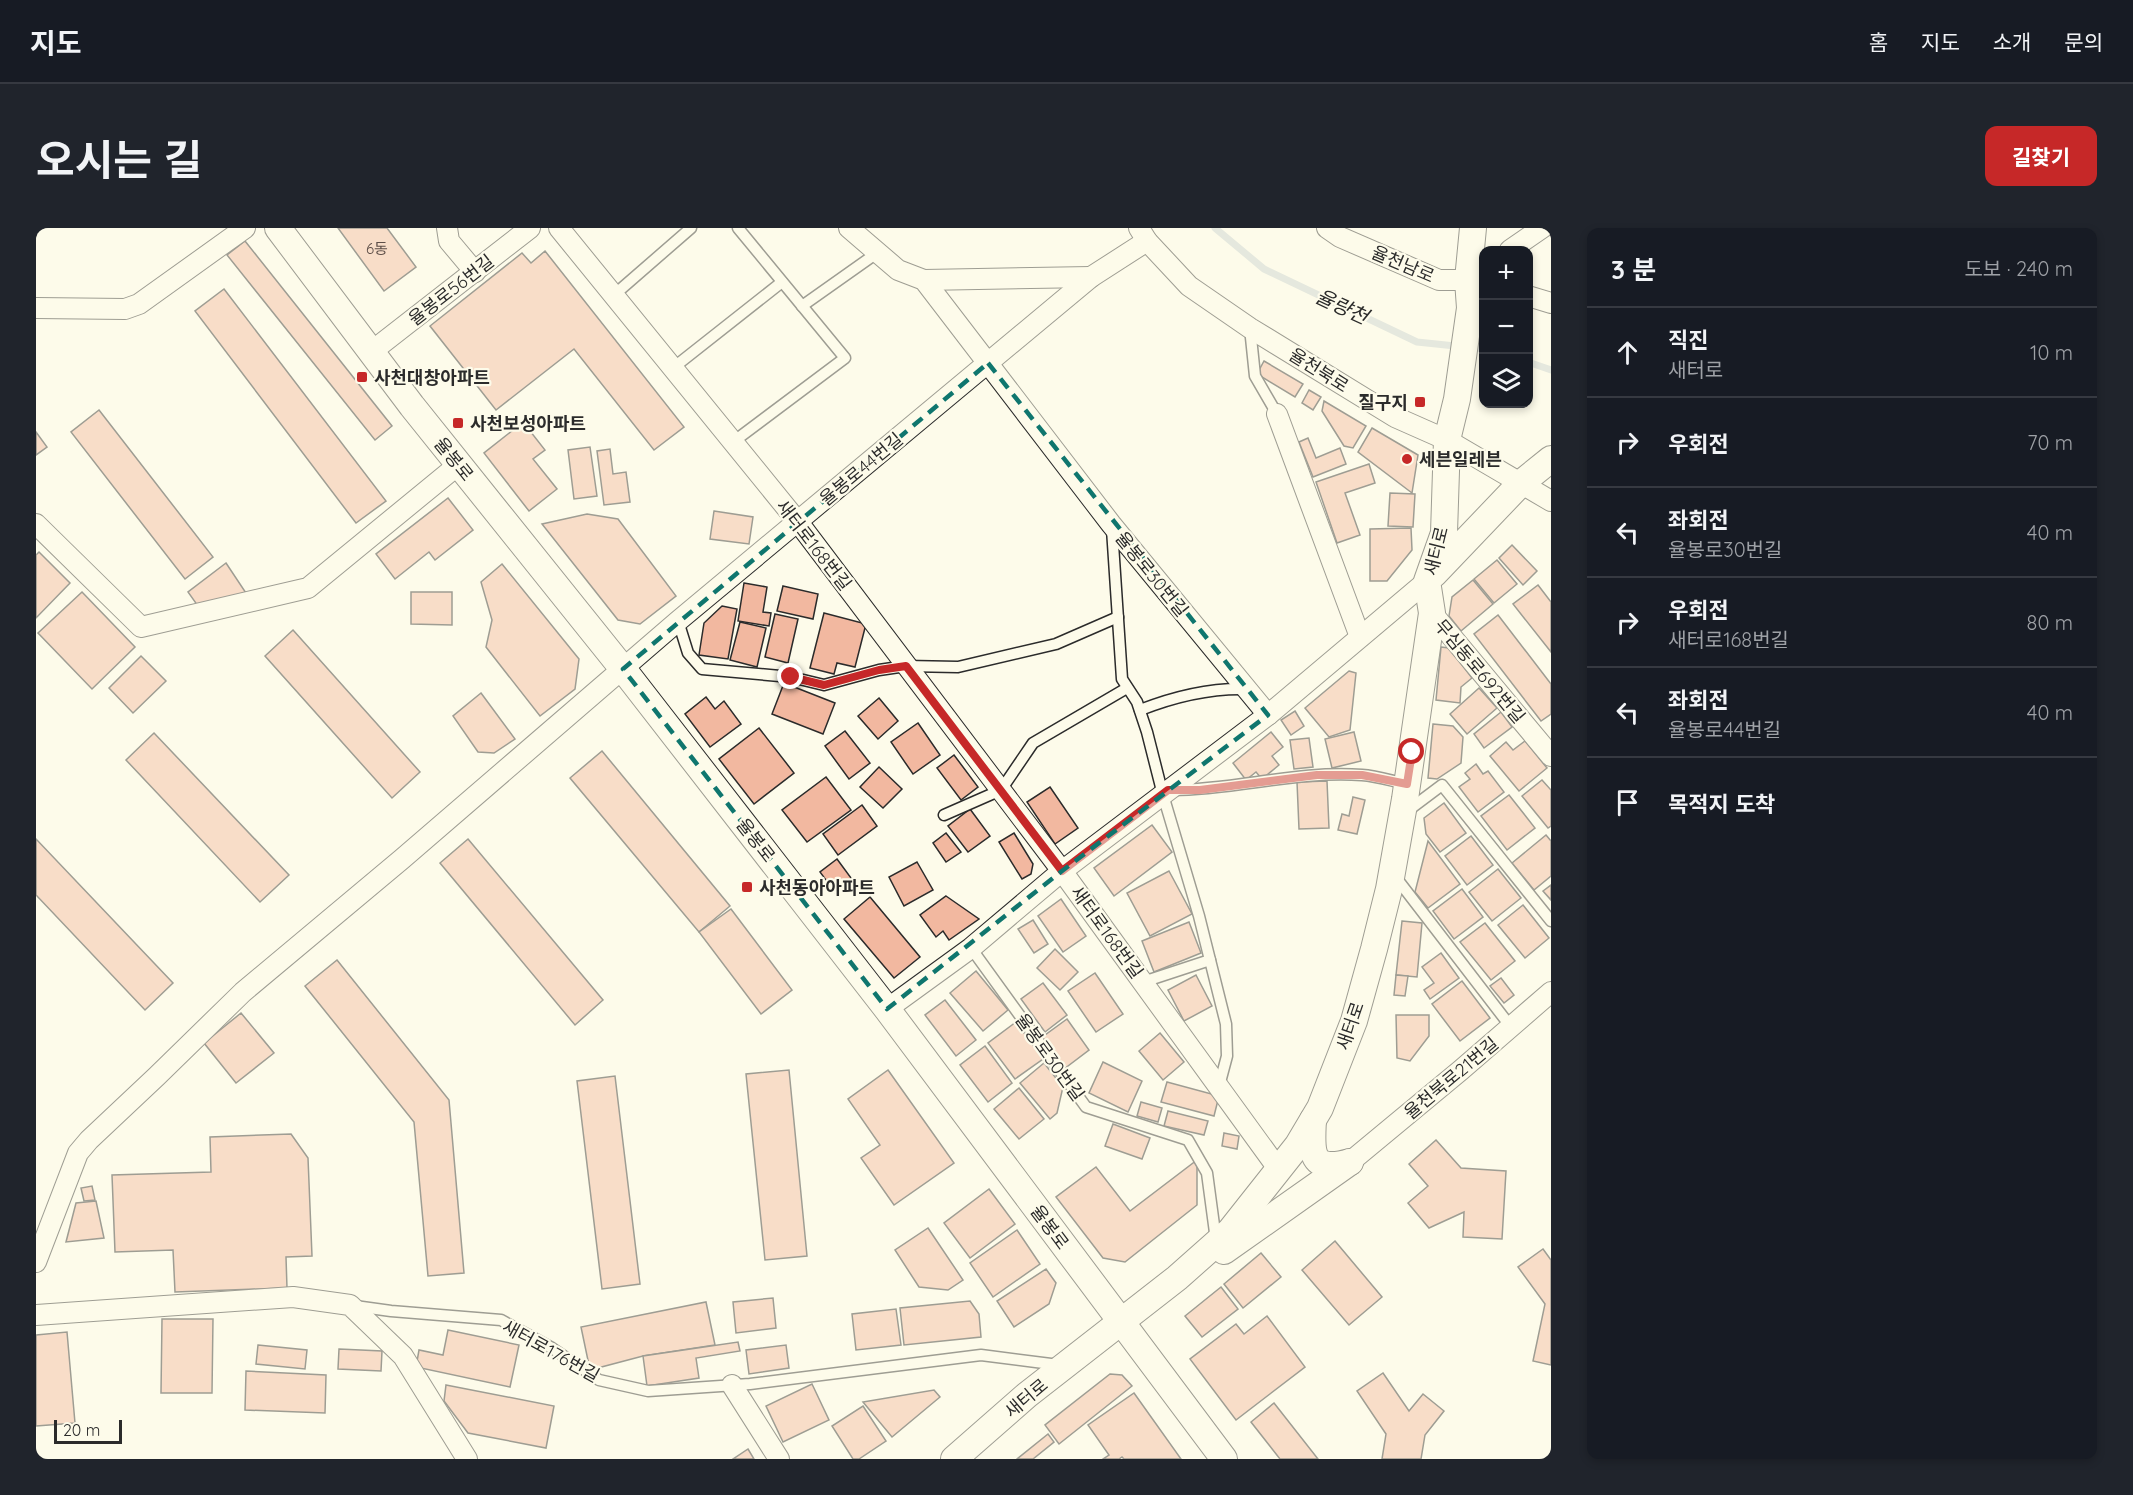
<!DOCTYPE html>
<html lang="ko">
<meta charset="utf-8">
<style>
:root{--surface:#171b24;--page:#20242c;--text:#f1f3f6;--muted:#9ea1a6;--line:#363941;--accent:#c62828}
body{margin:0;font-family:Quicksand,"Noto Sans KR",sans-serif;background:var(--page);color:var(--text)}
.controls{position:absolute;right:18px;top:18px;display:grid;overflow:hidden;border-radius:12px;box-shadow:0 3px 9px #0003}
.controls button{width:54px;height:54px;display:grid;place-items:center;padding:0;border:0;border-bottom:2px solid var(--line);background:var(--surface);color:var(--text);font:30px sans-serif}
.scale{position:absolute;left:18px;bottom:15px;width:68px;box-sizing:border-box;padding-left:6px;border:3px solid #2b2b2b;border-top:0;font-size:16px;line-height:21px;white-space:nowrap;color:#2b2b2b;-webkit-text-stroke:4px #fdfbea;paint-order:stroke}
.stop{position:absolute;width:18px;height:18px;margin:-14px;border:4px solid #c62828;border-radius:50%;background:#fff}
.stop.end{background:#c62828;border-color:#fff;box-shadow:0 2px 6px #0008}
.list{margin:0;padding:0;list-style:none}
h2{display:flex;justify-content:space-between;align-items:center;height:78px;margin:0;padding:0 24px;font-size:26px}
h2 small{font-size:20px;font-weight:400;color:var(--muted)}
.list li{display:grid;grid-template-columns:39px 1fr auto;gap:18px;align-items:center;box-sizing:border-box;height:90px;padding:0 24px;border-top:2px solid var(--line)}
.list b{display:block;font-size:22px;white-space:nowrap}
.list p{margin:0;font-size:20px;white-space:nowrap;color:var(--muted)}
.list em{font-size:20px;font-style:normal;color:var(--muted)}
.icon{flex:none;width:33px;height:33px;fill:none;stroke:currentColor;stroke-width:2;stroke-linecap:round;stroke-linejoin:round}
.map{position:relative;flex:none;width:1515px;height:1231px;overflow:hidden;border-radius:12px}
header{display:flex;align-items:center;gap:36px;box-sizing:border-box;height:84px;padding:0 30px;background:var(--surface);border-bottom:2px solid var(--line)}
header strong{font-size:28px}
nav{display:flex;gap:33px;margin-inline-start:auto;font-size:21px}
.intro{display:flex;align-items:center;justify-content:space-between;box-sizing:border-box;height:144px;padding:0 36px}
h1{margin:0;font-size:42px}
.button{padding:15px 27px;border-radius:12px;background:var(--accent);color:#fff;font-size:21px;font-weight:700}
main{display:flex;gap:36px;padding:0 36px}
aside{flex:1;background:var(--surface);border-radius:12px;box-shadow:0 3px 9px #0003}
.map>svg:first-child{display:block}
.lines{fill:none;stroke-linecap:round;stroke-linejoin:round}
.stream{stroke:#c7d0d0;stroke-width:7}
.building{fill:#f2b8a0;stroke:#2b2b2b;stroke-width:1.5}
.service-casing{stroke:#2b2b2b;stroke-width:13}
.minor-casing{stroke:#2b2b2b;stroke-width:22}
.tertiary-casing{stroke:#2b2b2b;stroke-width:28}
.service{stroke:#fdfbea;stroke-width:10}
.minor{stroke:#fdfbea;stroke-width:20}
.tertiary{stroke:#fdfbea;stroke-width:26}
.route{stroke:#c62828;stroke-width:8}
.marked{fill:none;stroke:#0f766e;stroke-width:4.5;stroke-dasharray:12 8;stroke-linejoin:round}
.poi-dot{fill:#c62828;stroke:#fdfbea;stroke-width:2}
.labels{text-anchor:middle;dominant-baseline:central;stroke-width:4.5;stroke-linejoin:round;paint-order:stroke}
.number-label{font-size:15px;fill:#5d4e48}
.street-label{font-size:18px;fill:#2b2b2b;stroke:#fdfbea}
.poi-label{font-size:18px;font-weight:bold;fill:#2b2b2b;stroke:#fdfbea;text-anchor:start}
.water-label{font-size:20px;font-style:italic;fill:#2b2b2b;stroke:#fdfbea}
</style>
<header>
<strong>지도</strong>
<nav><a>홈</a><a>지도</a><a>소개</a><a>문의</a></nav>
</header>
<div class="intro"><h1>오시는 길</h1><a class="button">길찾기</a></div>
<main>
<div class="map">
<svg width="1515" height="1231" viewBox="0 0 1515 1231">
<rect width="100%" height="100%" fill="#fdfbea"/>
<g class="lines">
<!-- stream -->
<g class="stream">
<polyline points="1179,0 1228,41 1381,114 1448,121"/>
<polyline points="1492,134 1515,142"/>
</g>
</g>
<!-- building -->
<g class="building">
<polygon points="302,0 351,0 380,39 348,63"/>
<polygon points="209,13 356,198 339,212 191,27"/>
<polygon points="509,23 648,199 618,222 538,121 460,182 394,98 486,25 495,35"/>
<polygon points="188,61 350,273 320,295 159,83"/>
<polygon points="1228,133 1267,156 1259,169 1221,146"/>
<polygon points="1273,162 1285,169 1277,182 1266,175"/>
<polygon points="1288,173 1330,198 1317,220 1308,218 1286,183"/>
<polygon points="63,182 177,329 149,351 35,204"/>
<polygon points="487,194 509,222 497,231 521,261 493,283 448,225"/>
<polygon points="1336,200 1382,227 1376,265 1322,224"/>
<polygon points="0,204 11,219 0,227"/>
<polygon points="1272,210 1280,230 1304,220 1310,236 1277,249 1263,214"/>
<polygon points="554,219 561,268 538,271 532,222"/>
<polygon points="574,221 577,246 590,244 594,274 568,277 561,223"/>
<polygon points="1333,236 1339,255 1309,265 1324,307 1301,315 1280,254"/>
<polygon points="1354,265 1379,266 1377,299 1352,298"/>
<polygon points="412,270 437,302 399,332 393,324 359,351 340,326"/>
<polygon points="678,283 717,289 713,316 674,311"/>
<polygon points="551,286 582,291 640,368 604,396 582,392 506,296"/>
<polygon points="1375,300 1376,322 1351,353 1334,353 1334,301"/>
<polygon points="1476,317 1501,343 1487,357 1463,330"/>
<polygon points="3,324 34,355 0,390 0,327"/>
<polygon points="1461,332 1481,356 1458,375 1438,351"/>
<polygon points="190,335 212,368 164,381 152,364"/>
<polygon points="466,336 543,431 539,461 504,488 450,419 456,392 445,354"/>
<polygon points="1437,352 1457,376 1425,403 1413,388 1416,369"/>
<polygon points="708,355 731,359 727,384 735,385 733,398 702,393"/>
<polygon points="1502,357 1515,374 1515,424 1477,376"/>
<polygon points="747,358 782,366 777,391 741,383"/>
<polygon points="46,364 99,419 56,461 2,405"/>
<polygon points="375,364 416,364 416,397 375,396"/>
<polygon points="686,378 701,381 692,431 663,427 668,395"/>
<polygon points="788,385 830,396 819,439 801,435 798,446 774,440"/>
<polygon points="739,386 762,391 752,435 729,429"/>
<polygon points="1462,387 1515,456 1515,486 1505,493 1438,406"/>
<polygon points="704,394 730,400 721,439 694,432"/>
<polygon points="257,402 384,544 356,570 229,428"/>
<polygon points="1405,419 1413,420 1436,450 1425,459 1424,475 1400,472"/>
<polygon points="105,428 130,453 97,485 73,460"/>
<polygon points="1313,443 1320,445 1314,502 1293,509 1269,480"/>
<polygon points="748,455 799,475 787,506 736,486"/>
<polygon points="1443,460 1461,480 1431,506 1414,486"/>
<polygon points="445,465 479,511 458,525 442,524 417,488"/>
<polygon points="670,469 679,481 688,473 705,496 674,519 649,486"/>
<polygon points="843,470 862,493 842,511 822,488"/>
<polygon points="1259,483 1268,498 1255,507 1245,492"/>
<polygon points="1465,484 1476,499 1448,520 1438,506"/>
<polygon points="882,495 904,527 877,546 855,514"/>
<polygon points="1397,496 1417,498 1427,509 1425,535 1401,551 1392,550"/>
<polygon points="723,500 758,545 718,576 683,531"/>
<polygon points="809,503 834,535 813,551 789,518"/>
<polygon points="1235,504 1247,519 1236,528 1243,537 1226,551 1220,544 1210,552 1197,535"/>
<polygon points="1318,504 1325,533 1296,540 1289,511"/>
<polygon points="118,505 253,647 224,674 90,532"/>
<polygon points="1273,510 1277,539 1258,541 1254,512"/>
<polygon points="1489,513 1511,540 1483,563 1454,528 1470,514 1477,522"/>
<polygon points="566,523 694,678 663,704 534,550"/>
<polygon points="918,527 942,559 925,572 901,540"/>
<polygon points="1440,536 1447,546 1452,543 1468,564 1442,584 1423,559 1434,551 1429,545"/>
<polygon points="843,539 866,561 847,580 824,559"/>
<polygon points="790,549 815,582 771,614 746,582"/>
<polygon points="1506,552 1515,562 1515,598 1512,600 1486,568"/>
<polygon points="1291,553 1293,600 1263,601 1261,554"/>
<polygon points="1014,559 1042,600 1019,616 991,574"/>
<polygon points="1473,567 1499,600 1471,622 1445,588"/>
<polygon points="1317,569 1329,572 1321,606 1302,602 1306,586 1313,588"/>
<polygon points="1408,575 1430,605 1404,624 1390,606 1388,590"/>
<polygon points="826,577 841,598 802,627 787,606"/>
<polygon points="934,581 954,608 932,624 912,598"/>
<polygon points="1116,597 1136,624 1078,668 1058,640"/>
<polygon points="910,605 925,624 910,634 897,615"/>
<polygon points="978,605 997,636 995,646 986,651 963,614"/>
<polygon points="1510,607 1515,613 1515,648 1498,662 1476,635"/>
<polygon points="1435,608 1457,637 1431,657 1409,628"/>
<polygon points="0,611 137,755 109,782 0,667"/>
<polygon points="432,611 567,772 539,797 404,635"/>
<polygon points="1392,613 1424,656 1392,680 1379,664"/>
<polygon points="801,631 818,654 801,667 784,644"/>
<polygon points="881,634 897,662 868,678 853,649"/>
<polygon points="1462,641 1485,670 1456,693 1433,664"/>
<polygon points="1133,643 1156,686 1114,708 1091,665"/>
<polygon points="1515,657 1515,672 1507,663"/>
<polygon points="1426,661 1447,689 1418,711 1397,683"/>
<polygon points="910,668 943,691 913,712 907,703 900,709 884,687"/>
<polygon points="834,669 884,729 858,750 808,691"/>
<polygon points="1025,671 1050,708 1027,724 1002,688"/>
<polygon points="1487,677 1513,710 1489,730 1462,697"/>
<polygon points="695,681 756,762 725,786 663,704"/>
<polygon points="997,692 1012,716 998,725 982,701"/>
<polygon points="1366,693 1386,695 1381,749 1360,747"/>
<polygon points="1153,694 1165,725 1118,744 1106,713"/>
<polygon points="1449,695 1479,733 1455,752 1424,714"/>
<polygon points="1019,721 1042,744 1024,762 1001,740"/>
<polygon points="1405,725 1423,750 1394,771 1388,762 1398,755 1386,739"/>
<polygon points="301,732 413,872 428,1045 392,1048 378,894 269,758"/>
<polygon points="940,743 972,782 947,803 914,765"/>
<polygon points="1059,745 1087,786 1060,804 1032,763"/>
<polygon points="1160,747 1176,778 1148,793 1132,762"/>
<polygon points="1360,747 1372,748 1369,768 1358,767"/>
<polygon points="1465,750 1478,767 1468,775 1454,758"/>
<polygon points="1426,753 1454,790 1424,813 1396,776"/>
<polygon points="1007,755 1031,787 1009,804 985,771"/>
<polygon points="909,772 940,812 920,828 889,787"/>
<polygon points="205,785 238,825 200,855 168,815"/>
<polygon points="1360,787 1393,787 1393,808 1374,833 1361,830"/>
<polygon points="1031,791 1053,822 1028,841 1005,810"/>
<polygon points="980,794 1007,831 979,851 952,815"/>
<polygon points="1124,805 1148,834 1127,852 1103,823"/>
<polygon points="949,818 976,855 952,874 924,837"/>
<polygon points="1067,834 1106,853 1092,884 1053,865"/>
<polygon points="1008,835 1027,859 1021,885 1014,891 984,855"/>
<polygon points="753,842 771,1028 729,1032 710,846"/>
<polygon points="852,842 918,935 858,977 825,930 844,917 812,871"/>
<polygon points="579,848 604,1056 566,1061 541,853"/>
<polygon points="1131,854 1183,868 1178,888 1125,874"/>
<polygon points="983,860 1008,891 983,911 958,881"/>
<polygon points="1105,874 1126,880 1122,894 1101,888"/>
<polygon points="1132,883 1172,893 1168,907 1128,898"/>
<polygon points="1077,896 1114,910 1106,931 1069,918"/>
<polygon points="1188,905 1203,908 1201,921 1186,918"/>
<polygon points="255,906 272,930 276,1028 250,1029 251,1060 139,1064 137,1022 79,1024 76,947 175,944 174,909"/>
<polygon points="1400,912 1425,940 1470,943 1466,1011 1427,1009 1428,984 1393,1000 1372,975 1392,958 1373,936"/>
<polygon points="1161,932 1161,977 1089,1034 1067,1030 1020,969 1060,939 1094,983"/>
<polygon points="56,958 59,972 48,973 45,960"/>
<polygon points="953,961 979,996 934,1030 908,995"/>
<polygon points="60,973 68,1010 30,1014 40,975"/>
<polygon points="892,1000 927,1052 912,1062 883,1059 859,1022"/>
<polygon points="981,1002 1004,1036 957,1069 934,1035"/>
<polygon points="1299,1013 1346,1069 1313,1097 1266,1042"/>
<polygon points="1507,1021 1515,1032 1515,1137 1497,1133 1509,1076 1482,1039"/>
<polygon points="1225,1025 1245,1049 1207,1080 1188,1056"/>
<polygon points="1010,1041 1020,1055 1013,1076 978,1099 961,1073"/>
<polygon points="1185,1059 1202,1081 1166,1109 1149,1088"/>
<polygon points="737,1070 740,1100 700,1105 697,1074"/>
<polygon points="934,1073 943,1086 945,1109 868,1117 864,1080"/>
<polygon points="670,1074 679,1117 607,1128 554,1142 545,1099"/>
<polygon points="860,1081 865,1117 820,1122 816,1086"/>
<polygon points="1231,1088 1269,1139 1200,1192 1154,1131 1200,1096 1208,1106"/>
<polygon points="126,1091 177,1091 176,1165 125,1165"/>
<polygon points="412,1102 483,1117 474,1159 380,1139 383,1122 407,1127"/>
<polygon points="31,1104 39,1195 0,1198 0,1107"/>
<polygon points="702,1114 704,1123 660,1130 663,1150 611,1158 607,1128"/>
<polygon points="222,1117 271,1122 269,1141 220,1136"/>
<polygon points="750,1117 753,1140 713,1146 710,1122"/>
<polygon points="303,1121 346,1123 345,1143 302,1141"/>
<polygon points="210,1143 290,1147 289,1185 209,1182"/>
<polygon points="1347,1145 1373,1183 1387,1166 1408,1183 1389,1207 1385,1231 1346,1231 1350,1206 1321,1163"/>
<polygon points="1074,1146 1086,1147 1096,1158 1023,1216 1009,1197"/>
<polygon points="776,1156 793,1192 747,1214 730,1178"/>
<polygon points="410,1157 518,1178 510,1220 432,1205 408,1173"/>
<polygon points="898,1162 904,1169 856,1209 827,1174"/>
<polygon points="1098,1165 1145,1231 1088,1231 1086,1229 1083,1231 1067,1231 1073,1227 1052,1197"/>
<polygon points="1238,1175 1282,1231 1244,1231 1215,1194"/>
<polygon points="827,1178 850,1213 823,1231 817,1231 796,1198"/>
<polygon points="1012,1206 1018,1214 997,1231 981,1231"/>
<polygon points="712,1221 718,1231 697,1231"/>
</g>
<g class="lines">
<!-- service casing -->
<g class="service-casing">
<g id="service">
<polyline points="578,67 655,0"/>
<polyline points="766,78 841,25"/>
<polyline points="1214,100 1219,148 1241,186"/>
<polyline points="637,140 746,54"/>
<polyline points="697,214 809,130 702,0"/>
<polyline points="1076,301 1086,451 1101,474 1111,504 1127,567 1163,688 1190,796 1191,828 1183,858"/>
<polyline points="642,393 652,425 666,441 755,449 788,457 843,442 870,438 922,439 1020,416 1082,389"/>
<path d="M1104,482C1137,469 1175,460 1210,461"/>
<path d="M1137,562C1200,562 1262,542 1326,547C1341,548 1356,553 1371,556"/>
<polyline points="1370,584 1406,557 1515,693"/>
<polyline points="908,587 965,562 997,515 1091,460"/>
<polyline points="1358,647 1475,799"/>
<polyline points="935,720 1050,879 1152,912 1171,945 1180,1012"/>
<polyline points="1107,754 1174,732"/>
<polyline points="319,1078 355,1083 465,1092 516,1120 563,1152 612,1163 714,1156 945,1127 1023,1137"/>
</g>
</g>
<!-- minor casing -->
<g class="minor-casing">
<g id="minor">
<polyline points="411,0 413,13 439,44"/>
<polyline points="523,0 762,294 1026,643 1243,942"/>
<polyline points="813,0 862,42 888,52 1075,296 1232,487"/>
<polyline points="1103,0 1111,13 1153,58 1214,100 1359,189 1411,212 1515,273"/>
<polyline points="1291,0 1304,9 1403,52 1432,52 1448,56"/>
<polyline points="1474,22 1506,0"/>
<polyline points="888,52 1055,49"/>
<polyline points="1492,68 1515,75"/>
<polyline points="0,80 89,81 103,76 209,0"/>
<polyline points="335,124 494,0"/>
<polyline points="1241,186 1324,409"/>
<polyline points="0,296 105,399 272,360 422,237"/>
<polyline points="1396,385 1515,528"/>
<polyline points="851,781 935,720 1026,643 1232,487 1391,353"/>
<polyline points="1314,934 1425,842 1515,764"/>
<polyline points="0,1034 42,925 53,912 121,848 207,764 366,631 642,393 1055,49 1111,13"/>
<polyline points="0,1087 257,1069 314,1077 367,1128 431,1231"/>
<polyline points="696,1157 743,1231"/>
</g>
</g>
<!-- tertiary casing -->
<g class="tertiary-casing">
<g id="tertiary">
<polyline points="242,0 376,178 587,441 851,781 1188,1231"/>
<polyline points="1398,346 1484,256 1515,231"/>
<path d="M1277,892C1275,925 1274,945 1314,934"/>
<polyline points="1188,1023 1314,934"/>
<polyline points="918,1231 991,1167 1141,1050 1194,1003 1262,917 1284,880 1318,793 1338,721 1353,661 1369,571 1396,385 1391,353 1408,305 1411,212 1421,171 1434,80 1432,52 1437,0"/>
</g>
</g>
<!-- service -->
<use href="#service" class="service"/>
<!-- minor -->
<use href="#minor" class="minor"/>
<!-- tertiary -->
<use href="#tertiary" class="tertiary"/>
</g>
<g class="lines">
<!-- route -->
<polyline class="route" points="755,449 788,457 843,442 870,438 1026,643 1132,562 1164,562 1281,547 1326,547 1371,556 1376,524"/>
</g>
<!-- marked area -->
<path d="M0 0H1515V1231H0ZM952,135L1232,487L1026,643L851,781L587,441Z" fill="#fdfbea" fill-opacity=".55" fill-rule="evenodd"/>
<path class="marked" d="M952,135L1232,487L1026,643L851,781L587,441Z"/>
<!-- markers -->
<g class="poi-dot">
<rect x="320" y="143" width="12" height="12" rx="3"/>
<rect x="1378" y="168" width="12" height="12" rx="3"/>
<rect x="416" y="189" width="12" height="12" rx="3"/>
<circle cx="1371" cy="231" r="6"/>
<rect x="705" y="653" width="12" height="12" rx="3"/>
</g>
<g class="labels">
<!-- number labels -->
<g class="number-label">
<text x="341" y="20">6동</text>
</g>
<!-- street labels -->
<g class="street-label">
<text transform="translate(1367 36) rotate(23)">율천남로</text>
<text transform="translate(415 62) rotate(-38)">율봉로56번길</text>
<text transform="translate(1283 142) rotate(32)">율천북로</text>
<text transform="translate(418 231) rotate(51)">율봉로</text>
<text transform="translate(825 241) rotate(-40)">율봉로44번길</text>
<text transform="translate(778 317) rotate(52)">새터로168번길</text>
<text transform="translate(1400 323) rotate(-76)">새터로</text>
<text transform="translate(1116 346) rotate(51)">율봉로30번길</text>
<text transform="translate(1444 443) rotate(50)">무심동로692번길</text>
<text transform="translate(720 612) rotate(52)">율봉로</text>
<text transform="translate(1071 704) rotate(54)">새터로168번길</text>
<text transform="translate(1314 798) rotate(-71)">새터로</text>
<text transform="translate(1014 829) rotate(54)">율봉로30번길</text>
<text transform="translate(1415 850) rotate(-40)">율천북로21번길</text>
<text transform="translate(1014 999) rotate(53)">율봉로</text>
<text transform="translate(515 1123) rotate(29)">새터로176번길</text>
<text transform="translate(990 1170) rotate(-40)">새터로</text>
</g>
<!-- poi labels -->
<g class="poi-label">
<text x="338" y="149">사천대창아파트</text>
<text x="1372" y="174" text-anchor="end">질구지</text>
<text x="434" y="195">사천보성아파트</text>
<text x="1383" y="231">세븐일레븐</text>
<text x="723" y="659">사천동아아파트</text>
</g>
<!-- water labels -->
<g class="water-label">
<text transform="translate(1306 78) rotate(25)">율량천</text>
</g>
</g>
</svg>
<div class="controls">
<button>+</button>
<button>−</button>
<button><svg class="icon" aria-label="layers" viewBox="0 0 24 24"><path d="M12 4l9 5-9 5-9-5zM3 14l9 5 9-5"/></svg></button>
</div>
<div class="scale">20 m</div>
<div class="stop" style="left:1376px;top:524px"></div>
<div class="stop end" style="left:755px;top:449px"></div>
</div>
<aside>
<h2>3 분<small>도보 · 240 m</small></h2>
<ul class="list">
<li><svg class="icon" aria-label="ahead" viewBox="0 0 24 24"><path d="M12 20V5M6 11l6-6 6 6"/></svg><div><b>직진</b><p>새터로</p></div><em>10 m</em></li>
<li><svg class="icon" aria-label="right" viewBox="0 0 24 24"><path d="M7 20v-9h11M14 6l5 5-5 5"/></svg><div><b>우회전</b></div><em>70 m</em></li>
<li><svg class="icon" aria-label="left" viewBox="0 0 24 24"><path d="M17 20v-9H6M10 6l-5 5 5 5"/></svg><div><b>좌회전</b><p>율봉로30번길</p></div><em>40 m</em></li>
<li><svg class="icon" aria-label="right" viewBox="0 0 24 24"><path d="M7 20v-9h11M14 6l5 5-5 5"/></svg><div><b>우회전</b><p>새터로168번길</p></div><em>80 m</em></li>
<li><svg class="icon" aria-label="left" viewBox="0 0 24 24"><path d="M17 20v-9H6M10 6l-5 5 5 5"/></svg><div><b>좌회전</b><p>율봉로44번길</p></div><em>40 m</em></li>
<li><svg class="icon" aria-label="arrive" viewBox="0 0 24 24"><path d="M6 21V4h12l-3 4 3 4H6"/></svg><div><b>목적지 도착</b></div></li>
</ul>
</aside>
</main>
